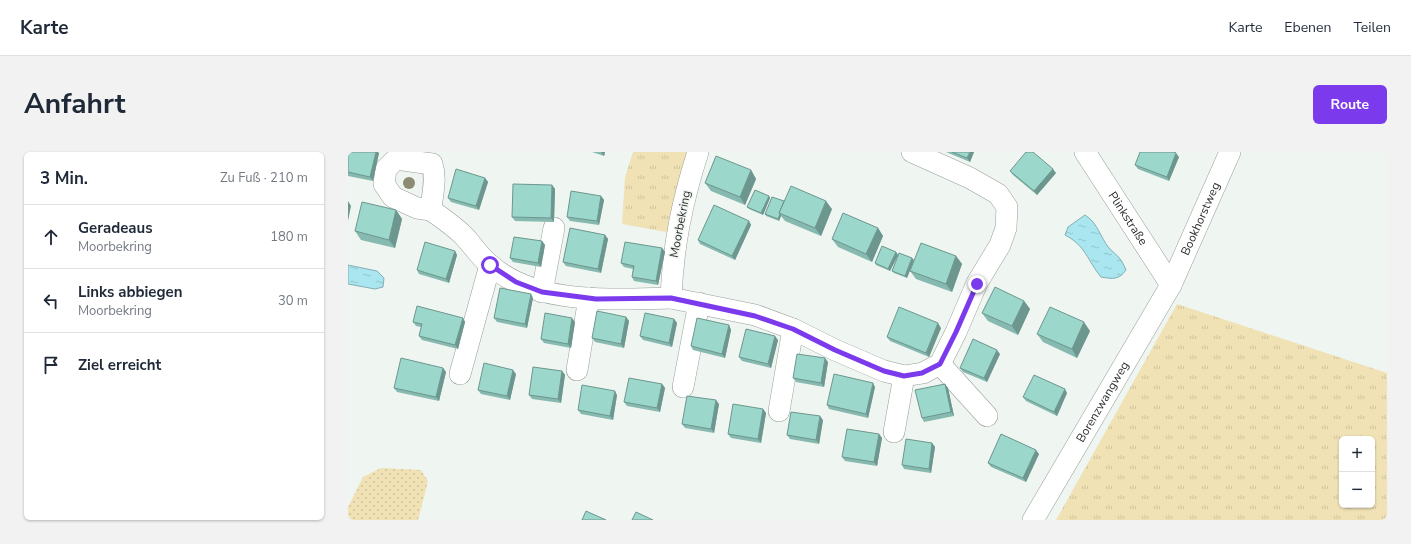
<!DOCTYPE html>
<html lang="de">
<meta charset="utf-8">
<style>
:root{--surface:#fff;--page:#f2f2f3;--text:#1f2937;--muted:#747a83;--line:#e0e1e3;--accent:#7c3aed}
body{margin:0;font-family:"Nunito Sans",sans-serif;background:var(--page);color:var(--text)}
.controls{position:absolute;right:12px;bottom:12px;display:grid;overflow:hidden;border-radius:6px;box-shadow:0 1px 3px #0004}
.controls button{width:36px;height:36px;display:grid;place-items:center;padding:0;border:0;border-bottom:1px solid var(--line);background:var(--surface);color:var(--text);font:20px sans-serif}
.stop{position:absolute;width:12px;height:12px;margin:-9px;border:3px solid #7c3aed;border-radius:50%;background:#fff}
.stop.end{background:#7c3aed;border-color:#fff;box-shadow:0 1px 4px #0008}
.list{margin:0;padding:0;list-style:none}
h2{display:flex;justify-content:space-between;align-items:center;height:52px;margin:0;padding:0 16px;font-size:17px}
h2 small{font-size:13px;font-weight:400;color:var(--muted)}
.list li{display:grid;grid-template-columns:26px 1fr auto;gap:12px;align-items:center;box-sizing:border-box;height:64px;padding:0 16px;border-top:1px solid var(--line)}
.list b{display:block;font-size:15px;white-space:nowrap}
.list p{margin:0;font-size:13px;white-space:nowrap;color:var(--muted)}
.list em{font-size:13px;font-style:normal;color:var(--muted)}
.icon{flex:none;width:22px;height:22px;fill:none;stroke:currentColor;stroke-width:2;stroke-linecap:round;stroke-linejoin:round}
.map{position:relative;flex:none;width:1039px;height:368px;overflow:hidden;border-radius:6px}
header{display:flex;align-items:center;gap:24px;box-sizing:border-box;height:56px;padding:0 20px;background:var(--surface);border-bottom:1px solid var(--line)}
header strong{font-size:19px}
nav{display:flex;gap:22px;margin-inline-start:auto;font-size:14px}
.intro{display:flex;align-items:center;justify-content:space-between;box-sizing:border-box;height:96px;padding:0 24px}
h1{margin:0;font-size:28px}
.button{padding:10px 18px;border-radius:6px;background:var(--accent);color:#fff;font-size:14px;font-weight:700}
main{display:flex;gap:24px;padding:0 24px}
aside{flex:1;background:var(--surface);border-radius:6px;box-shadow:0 1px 3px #0004}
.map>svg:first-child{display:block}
.grass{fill:url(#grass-tufts);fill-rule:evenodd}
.park{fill:url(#park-dots)}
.water{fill:url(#water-ripples);stroke:#83aeb5}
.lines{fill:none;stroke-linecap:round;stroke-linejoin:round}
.minor-casing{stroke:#999e9a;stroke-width:22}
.minor{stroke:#fff;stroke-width:21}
.tree{fill:#8e8b74}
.wall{fill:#86b9af}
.shaded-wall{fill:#6d968e}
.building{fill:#9cd7cb;stroke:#6d968e}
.route{stroke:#7c3aed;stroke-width:5}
.labels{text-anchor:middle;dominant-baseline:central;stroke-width:3;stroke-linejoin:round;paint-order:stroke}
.street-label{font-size:12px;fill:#2b2d2c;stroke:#eff5f0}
</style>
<header>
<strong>Karte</strong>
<nav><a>Karte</a><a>Ebenen</a><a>Teilen</a></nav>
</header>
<div class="intro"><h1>Anfahrt</h1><a class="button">Route</a></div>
<main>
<aside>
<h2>3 Min.<small>Zu Fuß · 210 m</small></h2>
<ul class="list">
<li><svg class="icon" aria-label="ahead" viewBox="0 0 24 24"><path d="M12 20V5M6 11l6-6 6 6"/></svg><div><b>Geradeaus</b><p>Moorbekring</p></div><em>180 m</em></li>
<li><svg class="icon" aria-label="left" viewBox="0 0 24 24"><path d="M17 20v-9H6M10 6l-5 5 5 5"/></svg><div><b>Links abbiegen</b><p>Moorbekring</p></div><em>30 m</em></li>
<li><svg class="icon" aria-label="arrive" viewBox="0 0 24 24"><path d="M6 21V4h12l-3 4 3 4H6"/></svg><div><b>Ziel erreicht</b></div></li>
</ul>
</aside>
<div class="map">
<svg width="1039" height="368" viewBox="0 0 1039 368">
<defs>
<pattern id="grass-tufts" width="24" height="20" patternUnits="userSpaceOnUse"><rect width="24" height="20" fill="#f0e2b5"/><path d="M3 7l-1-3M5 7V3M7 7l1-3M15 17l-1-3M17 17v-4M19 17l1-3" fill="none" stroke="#cec29c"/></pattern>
<pattern id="park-dots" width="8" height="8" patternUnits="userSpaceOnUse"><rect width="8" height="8" fill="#f0e2b5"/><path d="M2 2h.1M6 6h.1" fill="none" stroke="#cec29c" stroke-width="1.8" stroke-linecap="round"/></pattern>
<pattern id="water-ripples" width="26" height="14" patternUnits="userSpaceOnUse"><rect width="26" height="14" fill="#a9e6f0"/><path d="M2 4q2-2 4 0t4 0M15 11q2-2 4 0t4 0" fill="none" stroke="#92c6ce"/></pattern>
</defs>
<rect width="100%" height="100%" fill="#eff5f0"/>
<!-- grass -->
<g class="grass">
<polygon points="285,0 345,0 324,81 274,72 277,25"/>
<path d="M829,152L1039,221V368H708ZM994,287H1024V353H994Z"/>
</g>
<!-- park -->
<polygon class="park" points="33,316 73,318 80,329 70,368 0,368 0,355 15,325"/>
<!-- water -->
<g class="water">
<path d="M737,63C750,71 752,85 761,96C770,105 772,104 778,118C771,128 765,127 753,125C739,108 738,94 717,83L720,75Z"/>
<polygon points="0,113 29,119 36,126 35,135 27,137 0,132"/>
</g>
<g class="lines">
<!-- minor casing -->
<g class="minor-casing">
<g id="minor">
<path d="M350,0C334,50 325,94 323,146L407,163L445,177L487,198L536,219L556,224L575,221L592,212L608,180L629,131L652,93L658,76L659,55L650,42L622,26L564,0"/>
<path id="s1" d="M737,0L823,133"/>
<path d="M83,58L69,56L45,45L36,32L38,17L48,7L84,12C89,27 84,43 83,58C94,66 106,74 115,83C124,92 131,104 141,112C187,154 266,147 323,146"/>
<polyline points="194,140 206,76"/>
<polyline points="592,212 639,264"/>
<polyline points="229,218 241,146"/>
<polyline points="112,222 142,113"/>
<polyline points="335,235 351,151"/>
<polyline points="431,259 445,177"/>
<polyline points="546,280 556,224"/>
<path id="s2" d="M685,368L823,133L882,0"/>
</g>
</g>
<!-- minor -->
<use href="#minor" class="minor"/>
</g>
<!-- trees -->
<circle class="tree" cx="61" cy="31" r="6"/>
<!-- wall -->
<g class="wall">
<polygon points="0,0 31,1 25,29 0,24"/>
<polygon points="244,0 257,0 256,4"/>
<polygon points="598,0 626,0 622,10"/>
<polygon points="831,5 821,29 790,17 787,13"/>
<polygon points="403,18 408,27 397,53 363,39 357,31"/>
<polygon points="662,19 708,21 689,43 665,23"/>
<polygon points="137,26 140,30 131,58 103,50 100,46"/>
<polygon points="204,33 207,37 206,70 167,69 164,65"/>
<polygon points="253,44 256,48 251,73 222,69 219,65"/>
<polygon points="421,44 422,46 415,63 401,57 399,55"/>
<polygon points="436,49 484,57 473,84 437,69 433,64 431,69 418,64 417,62"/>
<polygon points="48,58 54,67 47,96 13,88 7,79"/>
<polygon points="401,69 403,73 387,108 352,92 350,88"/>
<polygon points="530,76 535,84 524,110 490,95 484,87"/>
<polygon points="257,83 260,87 253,121 218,114 215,110"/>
<polygon points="194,89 197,93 193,115 165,110 162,106"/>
<polygon points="314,96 317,100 310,133 286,129 284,125 285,117 276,115 273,111"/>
<polygon points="107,99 109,103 101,131 71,122 69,118"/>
<polygon points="548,100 550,103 542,119 528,113 527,111"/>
<polygon points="608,104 614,112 604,140 568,127 562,119"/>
<polygon points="566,108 559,126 546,121 544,119"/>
<polygon points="185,146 179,176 149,170 146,166"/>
<polygon points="676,149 682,157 670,183 640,169 634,161"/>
<polygon points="278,165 281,169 276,196 247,190 244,186"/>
<polygon points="115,166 117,170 110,197 74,188 71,184 73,175 68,174 65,170"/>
<polygon points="326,167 329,171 324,195 295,188 292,184"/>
<polygon points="227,170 223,196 196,191 193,187"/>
<polygon points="381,173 383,178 377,206 345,198 343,194"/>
<polygon points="593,176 581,205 542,189 539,185"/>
<polygon points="742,179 729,206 695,190 689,182"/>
<polygon points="430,188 423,216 394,209 391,205"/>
<polygon points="652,202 639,230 615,220 612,216"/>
<polygon points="480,210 476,235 448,230 445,226"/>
<polygon points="95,216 98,220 91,249 49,240 46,236"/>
<polygon points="214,219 217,223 213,251 184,247 181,243"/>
<polygon points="168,222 162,248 133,242 130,238"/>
<polygon points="314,232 317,236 312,260 279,254 276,250"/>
<polygon points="597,232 600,236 606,264 576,270 574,266"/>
<polygon points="527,235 520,266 481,257 479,253"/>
<polygon points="719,241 709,264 678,249 675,245"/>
<polygon points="269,243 265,268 233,262 230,258"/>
<polygon points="371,252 366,281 337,276 334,272"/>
<polygon points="415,257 418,261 413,291 383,286 380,282"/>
<polygon points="475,268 471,292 442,287 439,283"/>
<polygon points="531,282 534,286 529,314 497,309 494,305"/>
<polygon points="584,291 587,295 583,321 556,317 554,313"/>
<polygon points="691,302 678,330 643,315 640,311"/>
</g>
<!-- shaded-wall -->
<g class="shaded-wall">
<polygon points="28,0 30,0 31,1 25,29 22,25"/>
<polygon points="253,0 257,0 256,4"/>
<polygon points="622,0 626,0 622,10 619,6"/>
<polygon points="828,1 831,5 821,29 819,25"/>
<polygon points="705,17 708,21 689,43 686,39"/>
<polygon points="403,18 408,27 397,53 392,45"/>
<polygon points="137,26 140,30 131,58 128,54"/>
<polygon points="204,33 207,37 206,70 203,66"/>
<polygon points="253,44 256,48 251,73 249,69"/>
<polygon points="421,44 422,46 415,63 413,61"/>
<polygon points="0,49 3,54 0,69"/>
<polygon points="478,49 484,57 473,84 467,76"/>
<polygon points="48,58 54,67 47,96 41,88"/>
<polygon points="432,62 433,64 431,69 430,67"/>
<polygon points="401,69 403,73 387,108 384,104"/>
<polygon points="530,76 535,84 524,110 518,102"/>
<polygon points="257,83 260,87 253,121 250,117"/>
<polygon points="194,89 197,93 193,115 190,111"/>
<polygon points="314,96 317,100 310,133 308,129"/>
<polygon points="107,99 109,103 101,131 98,127"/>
<polygon points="548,100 550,103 542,119 540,117"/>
<polygon points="608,104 614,112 604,140 598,132"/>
<polygon points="564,106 566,108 559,126 557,124"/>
<polygon points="183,142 185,146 179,176 177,172"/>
<polygon points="676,149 682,157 670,183 664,174"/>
<polygon points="278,165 281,169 276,196 273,192"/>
<polygon points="115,166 117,170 110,197 107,193"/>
<polygon points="224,166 227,170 223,196 220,192"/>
<polygon points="326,167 329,171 324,195 321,191"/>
<polygon points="736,170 742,179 729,206 724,197"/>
<polygon points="590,171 593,176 581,205 578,201"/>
<polygon points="381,173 383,178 377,206 374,202"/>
<polygon points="427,184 430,188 423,216 420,212"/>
<polygon points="649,198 652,202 639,230 636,226"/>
<polygon points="477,206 480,210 476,235 473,231"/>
<polygon points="95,216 98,220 91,249 88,245"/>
<polygon points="165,218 168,222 162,248 159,244"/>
<polygon points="214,219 217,223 213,251 210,247"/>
<polygon points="525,231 527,235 520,266 518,262"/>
<polygon points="314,232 317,236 312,260 309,256"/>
<polygon points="597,232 600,236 606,264 603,260"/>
<polygon points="717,237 719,241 709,264 706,260"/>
<polygon points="267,239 269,243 265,268 262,264"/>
<polygon points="368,248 371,252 366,281 363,277"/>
<polygon points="415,257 418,261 413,291 410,287"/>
<polygon points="472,264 475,268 471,292 468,288"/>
<polygon points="531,282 534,286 529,314 526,310"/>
<polygon points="584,291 587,295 583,321 581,317"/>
<polygon points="688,298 691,302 678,330 675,326"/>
</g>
<!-- building -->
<g class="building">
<polygon points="0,0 28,0 22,25 0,20"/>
<polygon points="604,0 622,0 619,6"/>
<polygon points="678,0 685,0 705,17 686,39 662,19"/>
<polygon points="792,0 825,0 828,1 819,25 787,13"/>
<polygon points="368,4 403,18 392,45 357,31"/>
<polygon points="108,17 137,26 128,54 100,46"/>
<polygon points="165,32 204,33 203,66 164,65"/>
<polygon points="443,34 478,49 467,76 431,61"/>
<polygon points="407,38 421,44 413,61 399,55"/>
<polygon points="223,39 253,44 249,69 219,65"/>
<polygon points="424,45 436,49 431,61 432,62 430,67 417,62"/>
<polygon points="14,50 48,58 41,88 7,79"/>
<polygon points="366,53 401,69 384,104 350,88"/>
<polygon points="495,61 530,76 518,102 484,87"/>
<polygon points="222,76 257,83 250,117 215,110"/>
<polygon points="166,85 194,89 190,111 162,106"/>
<polygon points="77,90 107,99 98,127 69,118"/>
<polygon points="277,90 314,96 308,129 284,125 286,114 273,111"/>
<polygon points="573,91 608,104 598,132 562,119"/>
<polygon points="534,94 548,100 540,117 527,111"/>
<polygon points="551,101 564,106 557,124 544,119"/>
<polygon points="647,135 676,149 664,174 634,161"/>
<polygon points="152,136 183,142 177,172 146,166"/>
<polygon points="69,154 115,166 107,193 71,184 74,172 65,170"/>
<polygon points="551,155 590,171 578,201 539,185"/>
<polygon points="702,155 736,170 724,197 689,182"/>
<polygon points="249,159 278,165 273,192 244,186"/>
<polygon points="197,161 224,166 220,192 193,187"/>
<polygon points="297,161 326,167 321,191 292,184"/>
<polygon points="349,166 381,173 374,202 343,194"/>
<polygon points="398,177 427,184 420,212 391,205"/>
<polygon points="625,187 649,198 636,226 612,216"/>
<polygon points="449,202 477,206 473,231 445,226"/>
<polygon points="53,206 95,216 88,245 46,236"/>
<polygon points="136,211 165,218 159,244 130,238"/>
<polygon points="185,215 214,219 210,247 181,243"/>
<polygon points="486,222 525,231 518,262 479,253"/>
<polygon points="686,223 717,237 706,260 675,245"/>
<polygon points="281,226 314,232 309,256 276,250"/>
<polygon points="597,232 603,260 574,266 567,238"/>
<polygon points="234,233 267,239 262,264 230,258"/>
<polygon points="339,244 368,248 363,277 334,272"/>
<polygon points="385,252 415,257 410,287 380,282"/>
<polygon points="443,260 472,264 468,288 439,283"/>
<polygon points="499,277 531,282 526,310 494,305"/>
<polygon points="653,282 688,298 675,326 640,311"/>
<polygon points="558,287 584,291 581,317 554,313"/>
<polygon points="238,359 258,368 234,368"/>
<polygon points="288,360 305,368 284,368"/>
</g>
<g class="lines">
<!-- route -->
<polyline class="route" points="142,113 168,130 194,140 248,147 323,146 407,164 445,177 487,198 536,219 556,224 574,221 592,212 608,180 629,132"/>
</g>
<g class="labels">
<!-- street labels -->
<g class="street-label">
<text stroke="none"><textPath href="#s1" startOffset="79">Plinkstraße</textPath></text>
<text stroke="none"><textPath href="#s2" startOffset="345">Bookhorstweg</textPath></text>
<text transform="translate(332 72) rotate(-79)">Moorbekring</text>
<text stroke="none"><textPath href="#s2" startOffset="137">Borenzwangweg</textPath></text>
</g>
</g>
</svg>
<div class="controls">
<button>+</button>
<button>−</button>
</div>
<div class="stop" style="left:142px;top:113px"></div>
<div class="stop end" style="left:629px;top:132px"></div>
</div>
</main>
